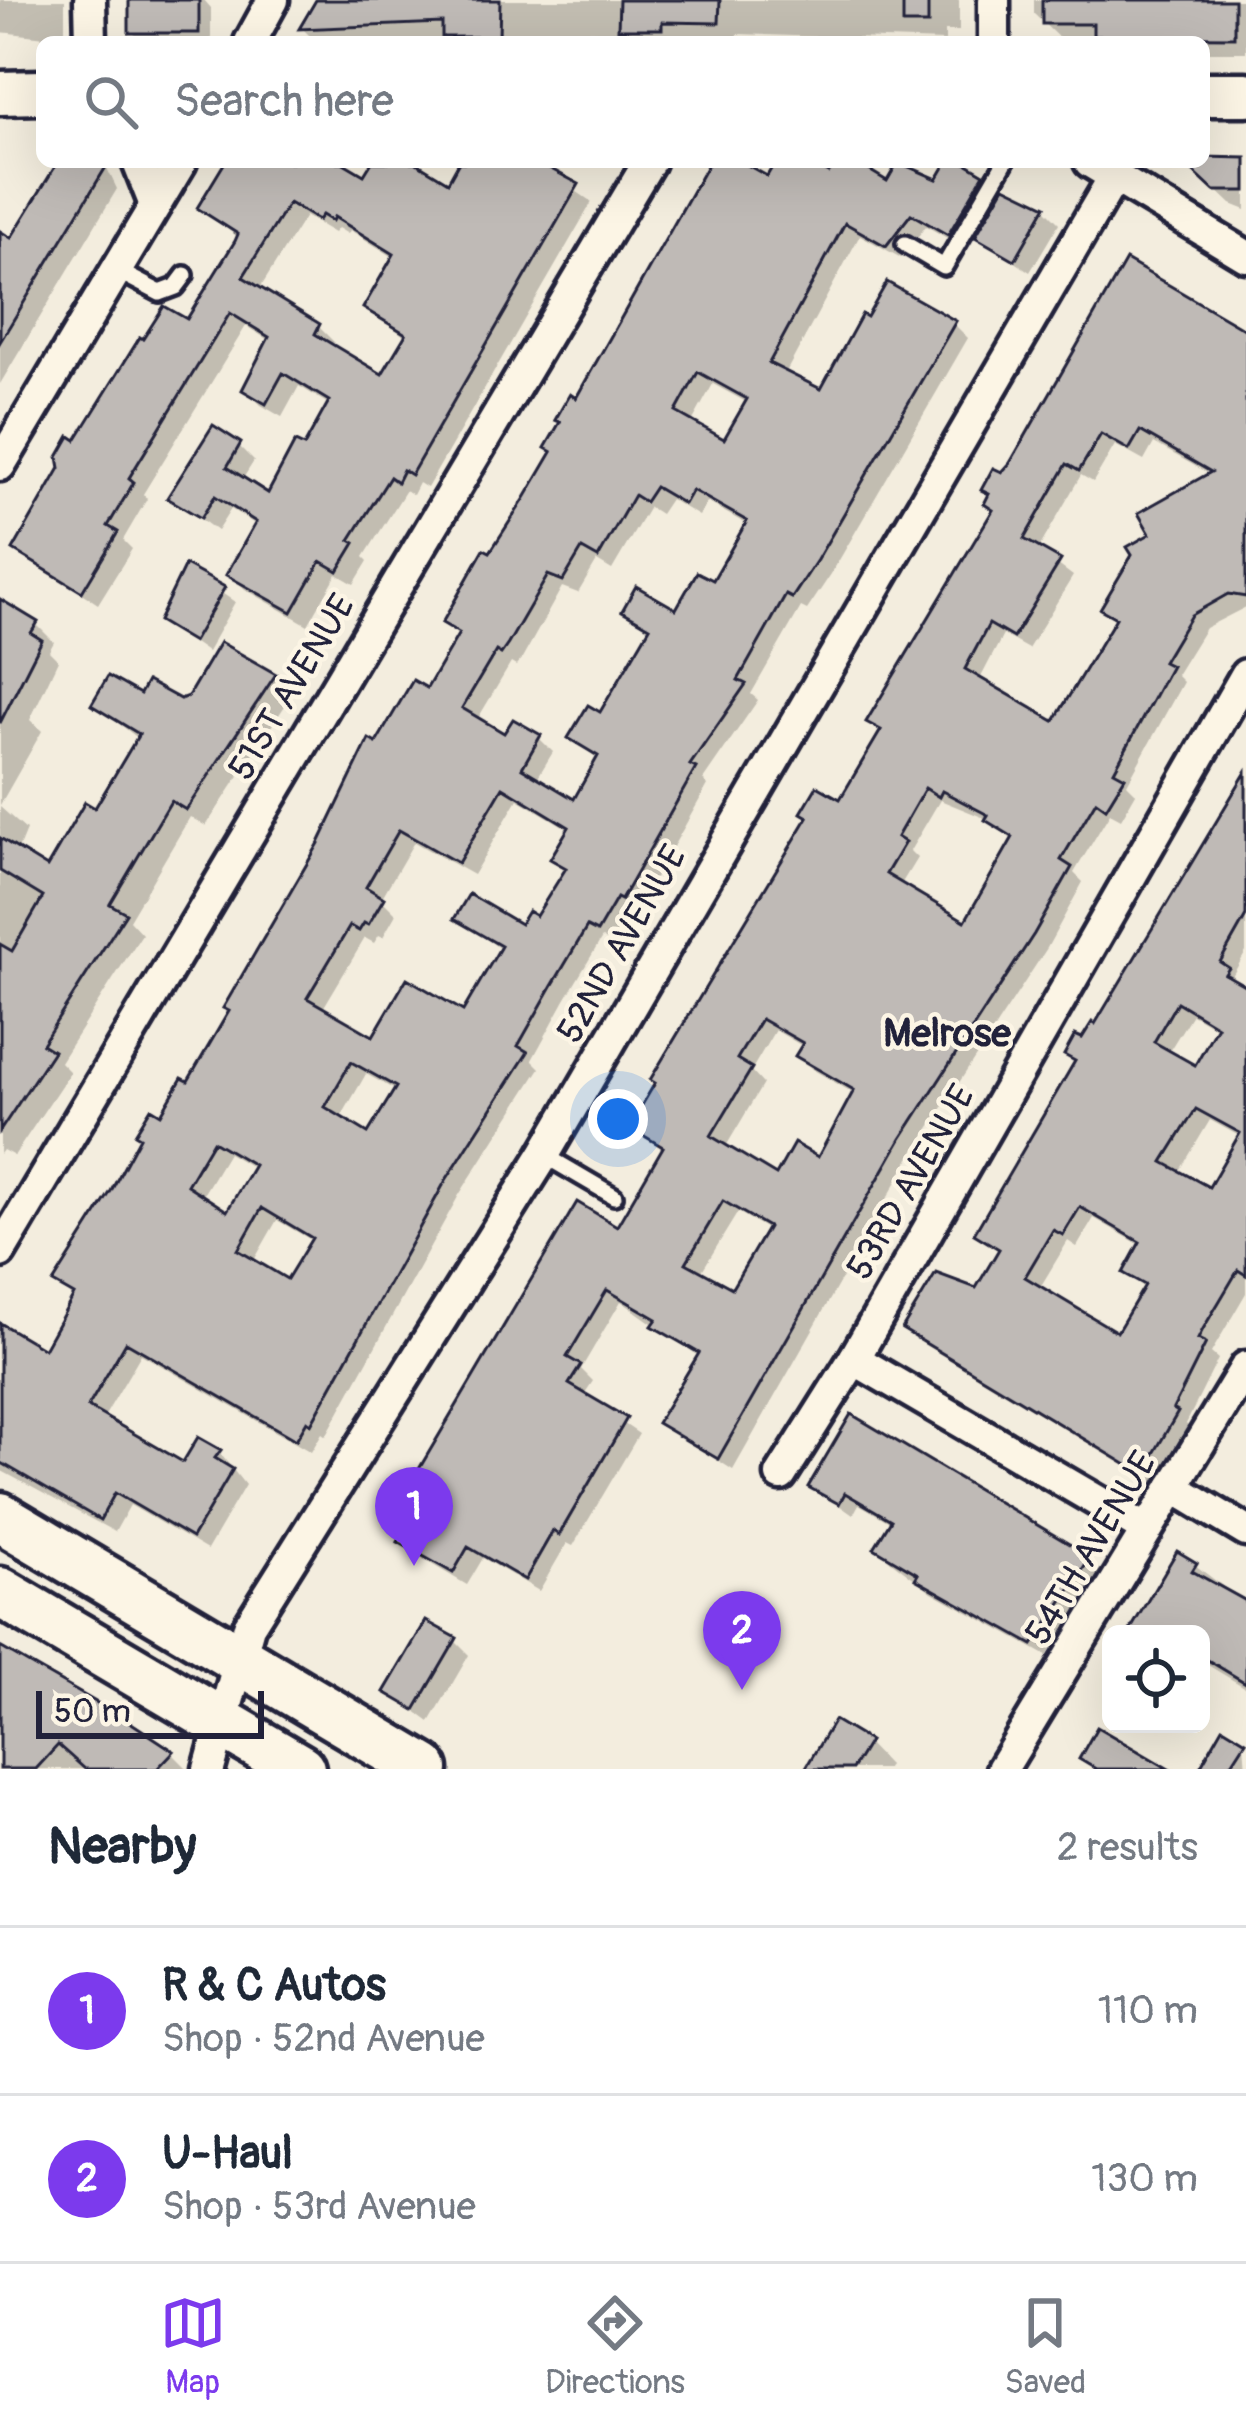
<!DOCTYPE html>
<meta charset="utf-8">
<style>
:root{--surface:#fff;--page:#f6f6f7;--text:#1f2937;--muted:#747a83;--line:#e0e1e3;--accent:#7c3aed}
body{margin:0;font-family:Pangolin,sans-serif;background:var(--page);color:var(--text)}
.controls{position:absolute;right:36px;bottom:36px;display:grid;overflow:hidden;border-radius:18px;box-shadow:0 12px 48px #0002}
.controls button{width:108px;height:108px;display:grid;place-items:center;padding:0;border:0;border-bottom:3px solid var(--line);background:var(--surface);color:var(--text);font:60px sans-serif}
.scale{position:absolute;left:36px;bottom:30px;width:228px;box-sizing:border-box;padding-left:12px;border:6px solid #22223b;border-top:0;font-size:33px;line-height:42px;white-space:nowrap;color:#22223b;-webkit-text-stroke:9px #fcf5e5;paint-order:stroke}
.you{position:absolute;left:618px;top:1119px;width:42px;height:42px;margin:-30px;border:9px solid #fff;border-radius:50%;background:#1a73e8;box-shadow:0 0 0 18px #1a73e833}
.badge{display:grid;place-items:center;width:78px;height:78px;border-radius:50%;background:var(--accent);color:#fff;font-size:39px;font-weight:700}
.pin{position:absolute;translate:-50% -99px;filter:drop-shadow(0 3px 6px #0008)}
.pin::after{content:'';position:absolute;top:63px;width:42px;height:36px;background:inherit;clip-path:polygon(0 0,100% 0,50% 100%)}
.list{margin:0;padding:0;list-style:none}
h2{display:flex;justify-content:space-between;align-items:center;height:156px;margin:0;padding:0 48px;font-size:51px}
h2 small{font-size:39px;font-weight:400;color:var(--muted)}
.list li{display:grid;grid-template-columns:78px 1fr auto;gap:36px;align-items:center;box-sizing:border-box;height:168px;padding:0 48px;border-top:3px solid var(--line)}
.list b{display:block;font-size:45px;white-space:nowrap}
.list p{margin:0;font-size:39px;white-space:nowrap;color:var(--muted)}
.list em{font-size:39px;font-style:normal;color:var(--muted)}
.icon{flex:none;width:66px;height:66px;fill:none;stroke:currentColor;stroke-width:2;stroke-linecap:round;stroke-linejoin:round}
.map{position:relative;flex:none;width:1246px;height:1769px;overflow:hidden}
.search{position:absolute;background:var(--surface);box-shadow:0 12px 48px #0002;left:36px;right:36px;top:36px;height:132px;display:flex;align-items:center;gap:30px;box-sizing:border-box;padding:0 42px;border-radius:18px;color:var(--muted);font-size:45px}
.sheet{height:492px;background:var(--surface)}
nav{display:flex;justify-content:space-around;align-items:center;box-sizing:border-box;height:168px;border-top:3px solid var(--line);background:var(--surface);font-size:33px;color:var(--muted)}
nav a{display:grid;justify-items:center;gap:6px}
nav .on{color:var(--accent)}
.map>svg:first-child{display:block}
.shadow{fill:#0003;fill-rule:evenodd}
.building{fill:#bfbab6;stroke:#22223b;stroke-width:3;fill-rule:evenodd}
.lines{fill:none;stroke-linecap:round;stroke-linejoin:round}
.lane-casing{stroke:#22223b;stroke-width:24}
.street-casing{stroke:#22223b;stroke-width:39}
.secondary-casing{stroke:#22223b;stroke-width:51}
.primary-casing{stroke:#22223b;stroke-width:57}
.lane{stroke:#fcf5e5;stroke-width:15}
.street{stroke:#fcf5e5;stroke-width:30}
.secondary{stroke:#fcf5e5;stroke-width:42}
.primary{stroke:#fcf5e5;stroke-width:48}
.labels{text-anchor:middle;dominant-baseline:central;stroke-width:9;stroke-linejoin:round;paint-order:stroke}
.street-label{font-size:36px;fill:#22223b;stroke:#fcf5e5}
.neighbourhood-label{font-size:39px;font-weight:bold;fill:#22223b;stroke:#fcf5e5}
</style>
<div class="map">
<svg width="1246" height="1769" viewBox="0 0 1246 1769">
<rect width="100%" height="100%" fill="#f3edde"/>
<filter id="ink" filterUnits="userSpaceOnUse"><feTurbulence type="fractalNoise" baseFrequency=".00833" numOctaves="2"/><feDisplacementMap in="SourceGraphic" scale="24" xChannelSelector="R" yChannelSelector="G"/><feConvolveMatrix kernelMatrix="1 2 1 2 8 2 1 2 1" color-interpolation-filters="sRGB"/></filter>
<g filter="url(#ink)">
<!-- shadow -->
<g class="shadow">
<polygon points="0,0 65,0 65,39 0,32"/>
<polygon points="132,0 204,0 211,8 211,42 142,42 132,32"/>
<polygon points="320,0 959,0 959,31 945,31 945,41 737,34 737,40 635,42 625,32 570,30 570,39 517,42 316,42 302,28"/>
<polygon points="1034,0 1246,0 1246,52 1204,52 1204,42 1061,40 1034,14"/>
<polygon points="1204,160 1246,160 1246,210 1231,204 1187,162"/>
<polygon points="53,162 104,162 117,189 0,384 0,235 11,242 59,166"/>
<path d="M228,162H337L365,179L375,162H410L449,186L463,162H542L540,167L592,202L427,488L419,483L413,495L406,490L364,557L368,561L354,584L337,574L308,625L245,589L230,574L258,526L231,509L217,531L171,497L239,446L254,461L242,480L269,497L330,405L299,386L282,417L261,405L246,390L270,341L246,326L143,494L147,499L123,540L132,549L98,604L17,550L77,444L188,323L239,238L200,208ZM305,216L334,233L338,228L348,234L350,230L395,258L366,308L407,338L383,379L330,347L334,342L319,327L259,290Z"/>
<path d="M713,162L768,180L779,162H804L830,177L888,185L901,162L938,183L955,162L982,176L997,190L963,247L926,226L901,258L860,235L785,374L822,393L954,324L968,338L831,574L807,610L801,607L751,694L758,700L703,780L708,785L636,912L632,910L612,944L602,938L565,1000L532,1060L540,1068L459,1195L326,1436L322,1433L311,1452L141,1354L103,1419L184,1466L219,1452L245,1485L207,1550L130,1505L115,1532L0,1470V1344L45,1353L75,1299L57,1282L162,1118L189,1085L377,747L428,692L460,637L445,623L528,500ZM713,384L748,403L725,443L691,424ZM670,499L699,516L707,502L748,525L714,584L677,613L625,611L651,631L601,716L572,738L599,760L575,803L536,780L553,752L539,738L506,737L477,720L511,663L516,666L522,659L562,587L578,593L597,561L612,570L649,507L660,514ZM518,799L570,830L553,858L567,872L537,920L521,928L458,919L502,950L464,1015L374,1040L322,1010L365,938L374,943L379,935L383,937L396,914L381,899L414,842L473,875ZM366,1074L397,1091L370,1137L340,1119ZM228,1153L255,1169L228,1215L201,1198ZM277,1220L313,1241L288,1283L253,1262Z"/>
<polygon points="1006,190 1045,209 1059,223 1030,272 979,237"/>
<path d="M1246,333V607L1205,628L1176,675L1183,682L1127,784L1136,793L1121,819L1110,813L1074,873L1083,882L1047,948L913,1153L733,1470L660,1423L700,1357L621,1301L581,1369L593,1381L583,1396L639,1434L573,1546L567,1543L539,1591L483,1558L467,1585L416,1555L402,1541L424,1505L409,1491L618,1230L665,1151L633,1127L882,734L870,721L996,512L1003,476ZM1154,443L1211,475L1154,535L1103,608L1117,622L1055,725L979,681L1003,635L1028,649L1073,576L1038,550L1081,475L1093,482L1115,445L1144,461ZM940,800L987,819L1014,841L966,925L900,886L917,858L910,851ZM775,1030L804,1047L799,1056L812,1069L855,1094L820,1161L777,1179L725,1148L763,1084L751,1071ZM738,1212L770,1231L733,1292L700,1274Z"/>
<polygon points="186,569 235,602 207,652 162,621"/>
<polygon points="0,606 36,624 54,642 49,651 58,660 30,720 42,731 0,805"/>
<polygon points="221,646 274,677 292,695 206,826 190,817 129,920 142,934 60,1062 70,1072 14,1156 3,1150 0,1154 0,807 26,830 17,852 48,871 96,812 139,739 95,705 190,699"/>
<path d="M1246,778V952L1232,976L1246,990V1035L1241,1043L1192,1014L1168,1053L1196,1069L1246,1053V1293L1211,1353L1218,1359L1186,1424L1190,1428L1157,1485L920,1342L906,1329L978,1292L1001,1253L978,1234L1077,1064L1068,1054L1096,1028ZM1210,1120L1241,1137L1210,1191L1178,1174ZM1094,1218L1142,1246L1127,1272L1146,1289L1118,1336L1039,1289L1068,1241L1077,1247Z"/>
<polygon points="852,1418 1089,1560 1102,1573 1047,1656 932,1592 891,1561 878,1548 893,1524 859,1504 853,1515 812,1486"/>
<polygon points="1195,1565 1246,1604 1246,1688 1201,1661 1201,1634 1140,1634"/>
<polygon points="455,1641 469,1655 430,1722 388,1691"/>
<polygon points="0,1650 172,1753 188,1769 0,1769"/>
<polygon points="867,1743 888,1765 886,1769 803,1769 814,1759"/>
<polygon points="1244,1743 1246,1769 1202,1769"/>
</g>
<!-- building -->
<g class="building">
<rect x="129" y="0" width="70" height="33"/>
<polygon points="316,0 500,0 499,37 442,37 442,23 299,29"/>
<polygon points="619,0 720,0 719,23 662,22 662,29 618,29"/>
<rect x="903" y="0" width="25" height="24"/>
<polygon points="1042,0 1234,0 1234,37 1093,36 1093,24 1042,24"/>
<polygon points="1204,157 1246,158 1246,191 1214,191 1183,162 1204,162"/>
<polygon points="58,162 109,162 0,342 0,231 11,238"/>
<path d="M225,162H342L364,175L372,162H415L448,182L459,162H538L579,184L411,475L403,470L397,482L390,477L350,540L355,543L338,571L321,561L292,612L226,575L256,522L215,496L201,518L167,498L213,425L241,443L227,467L268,493L295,442L304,446L329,401L283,373L266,404L242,390L269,337L230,313L129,478L134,482L108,526L118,532L82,592L13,550L60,468L58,457L70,436L76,440L140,337L143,339L164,306L187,319L235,241L238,234L197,208ZM289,203L318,220L322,215L332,221L334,217L394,254L363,308L406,334L382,374L315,334L320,324L243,277Z"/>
<path d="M709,162H742L767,176L775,162H810L829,173L835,162H856L887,181L898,162L937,179L947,162H964L984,174L948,235L911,214L886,246L845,223L769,363L821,389L862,314L867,317L887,282L956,321L817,560L792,598L786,595L738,680L746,684L690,765L696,768L621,900L617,898L597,932L587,927L552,986L518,1046L528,1052L446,1180L311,1424L307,1421L296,1440L126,1342L88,1407L183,1462L198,1437L221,1450L215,1458L233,1469L192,1538L115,1493L100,1520L0,1462V1323L44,1349L74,1295L53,1283L111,1191L140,1137L135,1134L151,1108L161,1114L182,1078L188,1081L229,1011L223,1008L319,843L369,739L376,743L413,680L427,688L459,633L442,623L484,549L490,552L525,498L552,452L545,448L560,422L555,420L570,394L576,398ZM698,372L747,399L724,439L676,412ZM655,487L684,504L692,490L747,521L713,580L697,572L676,609L636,586L622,611L650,627L600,712L588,705L568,738L598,756L574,799L522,768L541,735L513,719L504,733L462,708L496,651L501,654L508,644L548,575L563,581L582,549L598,558L634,495L645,502ZM503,787L569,827L550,859L566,868L536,916L528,911L520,924L469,894L454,919L501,946L463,1011L407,978L373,1036L307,998L350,926L359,931L364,923L368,925L384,898L366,887L399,830L458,863ZM351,1062L396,1087L368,1133L325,1107ZM213,1141L254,1165L227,1211L187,1185ZM262,1208L312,1238L287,1279L238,1250Z"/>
<polygon points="1005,186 1046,206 1015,260 975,237"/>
<path d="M1126,260L1246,330V597L1228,594L1191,615L1163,662L1171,666L1114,771L1125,777L1106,808L1096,801L1061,860L1072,867L1034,934L901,1139L718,1459L657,1423L699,1353L652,1326L657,1319L607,1290L567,1357L581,1365L569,1384L627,1418L559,1535L553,1531L525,1580L468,1547L453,1573L398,1542L423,1501L406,1491L577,1202L617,1226L663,1147L629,1127L655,1083L650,1080L808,817L801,813L817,786L840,799L881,730L866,722L993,510L984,504L989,494L981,490L993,468L1002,472L1010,463ZM1140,431L1211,472L1138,513L1150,534L1127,547L1132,555L1100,609L1116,618L1054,721L965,669L989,624L1013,638L1061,560L1024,539L1067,464L1079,471L1101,434L1129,450ZM925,788L939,797L942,791L988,815L985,820L1013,837L965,921L886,874L905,842L897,837ZM761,1019L803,1043L795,1056L854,1090L818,1157L794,1143L776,1175L711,1136L752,1068L737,1059ZM723,1201L768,1227L732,1288L686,1263Z"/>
<polygon points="185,565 225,587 193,642 158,621"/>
<polygon points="0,599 38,622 31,633 42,640 0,723"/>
<polygon points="220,642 276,674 186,810 171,801 110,904 126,913 42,1044 53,1051 0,1131 0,944 12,951 43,897 0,871 0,838 47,867 85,802 95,808 139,734 91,705 108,676 140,694 147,681 180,699 188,696"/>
<path d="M1246,772V916L1220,962L1229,968L1225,974L1246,986V1275L1238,1270L1203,1329L1198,1339L1206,1343L1173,1409L1178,1412L1142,1474L902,1329L936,1273L976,1288L999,1249L974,1234L1075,1061L1064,1055L1075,1035L1082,1038L1092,1022L1095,1024ZM1177,1002L1217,1026L1195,1065L1154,1042ZM1196,1109L1240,1133L1209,1187L1163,1162ZM1080,1207L1140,1242L1123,1273L1145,1285L1117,1332L1025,1277L1053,1230L1063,1235Z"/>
<polygon points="851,1414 1091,1557 1033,1645 915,1579 918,1574 874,1548 891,1520 845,1493 839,1504 808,1487"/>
<polygon points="1177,1551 1197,1563 1192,1571 1246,1601 1246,1683 1201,1656 1201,1634 1128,1634"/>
<polygon points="426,1621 457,1638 415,1710 384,1692"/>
<polygon points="0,1647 127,1720 174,1751 157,1769 85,1769 58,1745 36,1769 0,1769"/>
<polygon points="834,1720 869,1741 852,1769 805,1769"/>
<polygon points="1097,1727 1169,1769 1096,1769 1079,1759"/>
<polygon points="1223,1727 1246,1741 1228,1769 1199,1769"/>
</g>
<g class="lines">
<!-- lane casing -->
<g class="lane-casing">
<g id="lane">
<polyline points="905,244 944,267 1005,162"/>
<polyline points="116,270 160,293 176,287 185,275"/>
<polyline points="544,1155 614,1196"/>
</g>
</g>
<!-- street casing -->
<g class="street-casing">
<g id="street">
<polyline points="90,0 91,42"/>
<polyline points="994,0 994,42"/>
<polyline points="250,42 273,0"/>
<polyline points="138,162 155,205"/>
<polyline points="1090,162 1246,256"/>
<polyline points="0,465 181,162"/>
<polyline points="0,1252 649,162"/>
<polyline points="854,1359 1147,1530"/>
<polyline points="781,1475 854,1359 1246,675"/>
<polyline points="1173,1487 1246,1531"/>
<polyline points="209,1769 249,1626 544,1155 1114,177 1114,162"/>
<polyline points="1002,1769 1246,1367"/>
</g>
</g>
<!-- secondary casing -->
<g class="secondary-casing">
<g id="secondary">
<polyline points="0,93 42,92"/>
<polyline points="1204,94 1246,94"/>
</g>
</g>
<!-- primary casing -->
<g class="primary-casing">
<g id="primary">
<polyline points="0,1517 424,1769"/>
<polyline points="0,1592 300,1769"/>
</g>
</g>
<!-- lane -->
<use href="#lane" class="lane"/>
<!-- street -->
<use href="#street" class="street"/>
<!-- secondary -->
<use href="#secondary" class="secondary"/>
<!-- primary -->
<use href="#primary" class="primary"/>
</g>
</g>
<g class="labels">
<!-- street labels -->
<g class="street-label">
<text transform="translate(292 687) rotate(-59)">51ST AVENUE</text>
<text transform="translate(622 944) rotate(-60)">52ND AVENUE</text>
<text transform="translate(911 1182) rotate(-60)">53RD AVENUE</text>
<text transform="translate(1091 1548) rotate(-59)">54TH AVENUE</text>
</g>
<!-- neighbourhood labels -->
<g class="neighbourhood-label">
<text x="947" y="1033">Melrose</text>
</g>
</g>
</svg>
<div class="controls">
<button><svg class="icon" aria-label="locate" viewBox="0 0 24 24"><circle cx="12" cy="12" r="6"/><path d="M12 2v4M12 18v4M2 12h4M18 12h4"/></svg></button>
</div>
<div class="scale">50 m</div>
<div class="you"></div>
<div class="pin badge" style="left:414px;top:1566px">1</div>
<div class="pin badge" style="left:742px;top:1690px">2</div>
<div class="search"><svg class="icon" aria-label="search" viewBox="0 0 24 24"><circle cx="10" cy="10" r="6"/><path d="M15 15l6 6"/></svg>Search here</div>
</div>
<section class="sheet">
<h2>Nearby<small>2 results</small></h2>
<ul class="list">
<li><span class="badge">1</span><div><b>R &amp; C Autos</b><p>Shop · 52nd Avenue</p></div><em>110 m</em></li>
<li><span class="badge">2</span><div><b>U-Haul</b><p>Shop · 53rd Avenue</p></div><em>130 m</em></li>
</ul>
</section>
<nav>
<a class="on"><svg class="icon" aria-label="map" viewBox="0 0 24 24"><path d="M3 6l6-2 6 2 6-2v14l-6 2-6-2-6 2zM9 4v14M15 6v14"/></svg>Map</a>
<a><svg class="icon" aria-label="directions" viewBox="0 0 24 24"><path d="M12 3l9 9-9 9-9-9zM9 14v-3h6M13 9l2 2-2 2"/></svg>Directions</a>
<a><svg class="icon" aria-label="saved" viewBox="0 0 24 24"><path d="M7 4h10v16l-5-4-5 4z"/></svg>Saved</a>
</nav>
